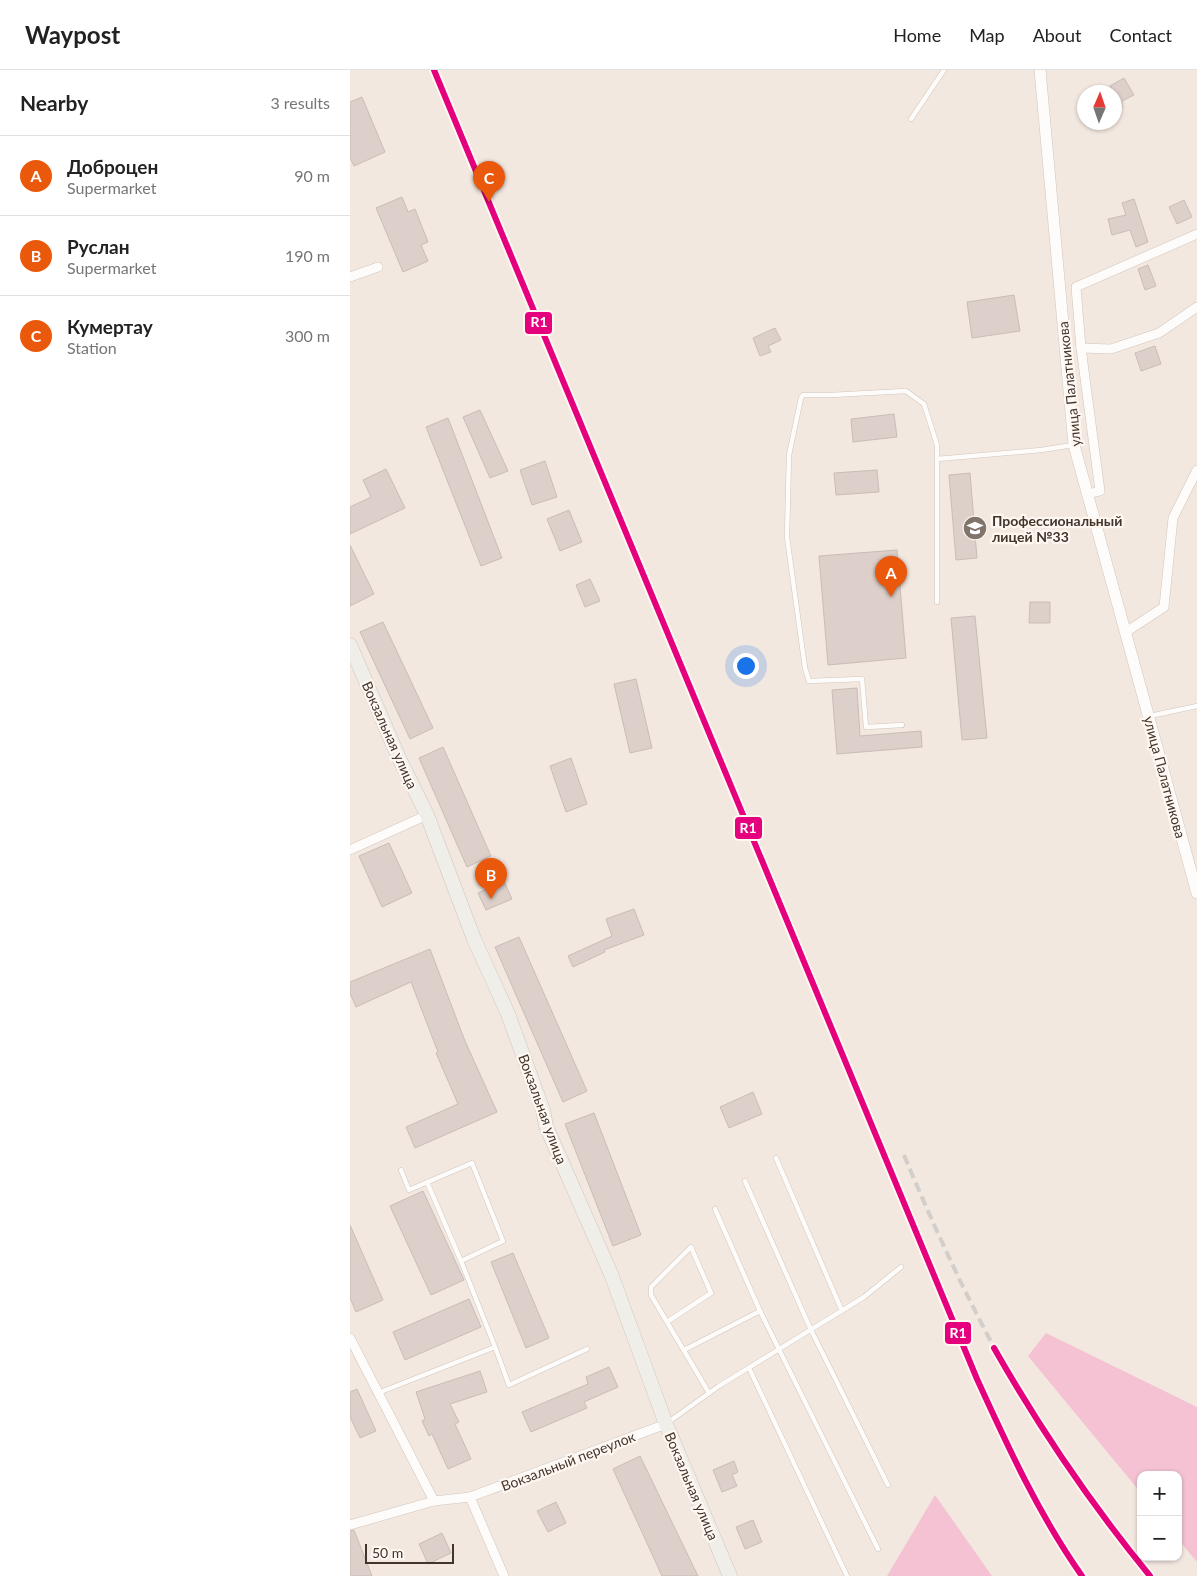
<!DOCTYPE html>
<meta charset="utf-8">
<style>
:root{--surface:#fff;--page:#f6f6f6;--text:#222;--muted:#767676;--line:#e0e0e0;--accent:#ea580c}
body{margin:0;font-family:Lato,sans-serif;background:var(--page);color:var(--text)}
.controls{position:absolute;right:15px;bottom:15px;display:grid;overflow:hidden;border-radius:10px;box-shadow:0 1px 4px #0004}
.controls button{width:45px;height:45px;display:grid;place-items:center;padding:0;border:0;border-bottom:1px solid var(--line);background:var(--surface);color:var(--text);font:25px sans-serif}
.compass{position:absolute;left:727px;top:15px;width:45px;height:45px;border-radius:50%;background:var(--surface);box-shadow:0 1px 4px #0004;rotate:2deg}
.scale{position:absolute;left:15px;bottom:12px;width:89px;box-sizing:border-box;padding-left:5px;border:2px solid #42352c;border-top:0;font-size:14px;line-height:18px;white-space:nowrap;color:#42352c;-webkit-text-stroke:4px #fef7f2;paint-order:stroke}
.you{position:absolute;left:395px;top:595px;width:18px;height:18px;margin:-12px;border:4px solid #fff;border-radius:50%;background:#1a73e8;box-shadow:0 0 0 8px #1a73e833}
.badge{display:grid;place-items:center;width:32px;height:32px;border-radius:50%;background:var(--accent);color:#fff;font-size:16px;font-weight:700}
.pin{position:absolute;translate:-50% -41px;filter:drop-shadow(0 1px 2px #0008)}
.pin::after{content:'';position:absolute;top:26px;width:18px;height:15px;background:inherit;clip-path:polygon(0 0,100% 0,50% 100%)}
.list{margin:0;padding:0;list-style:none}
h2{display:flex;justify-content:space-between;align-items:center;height:65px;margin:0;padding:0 20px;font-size:21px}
h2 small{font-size:16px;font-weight:400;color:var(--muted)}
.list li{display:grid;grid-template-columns:32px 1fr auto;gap:15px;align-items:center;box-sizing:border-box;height:80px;padding:0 20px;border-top:1px solid var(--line)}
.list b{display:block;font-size:19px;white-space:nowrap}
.list p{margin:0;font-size:16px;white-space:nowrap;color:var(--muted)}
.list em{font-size:16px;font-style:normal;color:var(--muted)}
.map{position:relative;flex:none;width:847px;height:1506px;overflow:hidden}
header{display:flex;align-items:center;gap:30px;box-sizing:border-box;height:70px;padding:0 25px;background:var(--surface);border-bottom:1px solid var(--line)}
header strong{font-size:24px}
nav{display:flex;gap:28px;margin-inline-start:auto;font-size:18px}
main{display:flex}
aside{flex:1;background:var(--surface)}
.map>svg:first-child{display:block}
.green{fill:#f4c2d2}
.building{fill:#ddcfc9;stroke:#c9bdb8}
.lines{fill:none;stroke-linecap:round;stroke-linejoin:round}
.service-casing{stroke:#d0c5bd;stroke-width:5.5}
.minor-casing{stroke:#d0c5bd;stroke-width:10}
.tertiary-casing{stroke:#d0c5bd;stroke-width:12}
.secondary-casing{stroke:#d0c5bd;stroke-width:15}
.service{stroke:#fdfcfa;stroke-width:4.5}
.minor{stroke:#fdfcfa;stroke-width:9}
.tertiary{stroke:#fdfcfa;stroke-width:11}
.secondary{stroke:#f0eee9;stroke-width:14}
.rail{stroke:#d1cecc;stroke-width:4;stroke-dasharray:10 5;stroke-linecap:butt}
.rail-1-casing{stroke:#fef7f2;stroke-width:10}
.rail-1{stroke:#e5007d;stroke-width:6}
.labels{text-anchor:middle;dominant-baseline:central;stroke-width:4.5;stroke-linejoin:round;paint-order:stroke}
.street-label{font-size:14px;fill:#42352c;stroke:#fef7f2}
.poi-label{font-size:14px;font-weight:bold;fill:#42352c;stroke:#fef7f2;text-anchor:start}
.line-badge{stroke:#fef7f2;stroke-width:2}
.badge-label{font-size:14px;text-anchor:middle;font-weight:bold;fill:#fff}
</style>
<header>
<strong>Waypost</strong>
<nav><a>Home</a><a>Map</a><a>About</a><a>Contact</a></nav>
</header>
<main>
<aside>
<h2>Nearby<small>3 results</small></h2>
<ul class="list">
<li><span class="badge">A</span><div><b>Доброцен</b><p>Supermarket</p></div><em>90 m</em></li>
<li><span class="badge">B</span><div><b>Руслан</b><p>Supermarket</p></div><em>190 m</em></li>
<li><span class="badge">C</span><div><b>Кумертау</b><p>Station</p></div><em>300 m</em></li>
</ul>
</aside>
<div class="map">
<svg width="847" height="1506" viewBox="0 0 847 1506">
<rect width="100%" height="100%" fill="#f3e8e0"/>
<!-- green -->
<g class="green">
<polygon points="696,1263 847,1337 847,1492 828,1469 828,1405 791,1405 791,1423 678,1286"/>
<polygon points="585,1425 642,1506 537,1506"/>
</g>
<!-- building -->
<g class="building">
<polygon points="774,8 784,25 772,31 772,38 760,16"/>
<polygon points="12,27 35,82 4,96 0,88 0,32"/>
<polygon points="52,127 58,142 65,139 78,172 71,175 78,191 53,202 26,138"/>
<polygon points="784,129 798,172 786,177 780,160 762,165 758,149 776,145 772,133"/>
<polygon points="834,130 842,147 827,154 819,137"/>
<polygon points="798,195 806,216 795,220 788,199"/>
<polygon points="664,225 670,261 622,268 617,232"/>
<polygon points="425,258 431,270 418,276 421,282 410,286 403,268"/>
<polygon points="805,276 811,294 791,301 785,283"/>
<polygon points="130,340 158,401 140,408 113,347"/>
<polygon points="544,344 547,367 503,372 501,349"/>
<polygon points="98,348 152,488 131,496 76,357"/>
<polygon points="195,391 207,427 182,435 170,400"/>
<polygon points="36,399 55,438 0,464 0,437 21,427 13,410"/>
<polygon points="527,400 529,422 486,425 484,403"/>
<polygon points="620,403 627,488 606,490 599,405"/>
<polygon points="219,440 232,472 210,481 197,449"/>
<polygon points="0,475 24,524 0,536"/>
<polygon points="547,480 556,588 478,595 469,486"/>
<polygon points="240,509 250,531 235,537 226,515"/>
<polygon points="680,532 700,532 700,553 679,553"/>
<polygon points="625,546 637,668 612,670 601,548"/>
<polygon points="33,552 83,658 60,669 10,562"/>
<polygon points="286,609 302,678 280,683 264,614"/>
<polygon points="507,618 510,666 571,661 572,677 487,684 482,620"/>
<polygon points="93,677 141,786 117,797 69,688"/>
<polygon points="221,688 237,734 216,742 200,696"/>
<polygon points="39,773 62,823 32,837 9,786"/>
<polygon points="154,811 162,829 136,840 128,823"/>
<polygon points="284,839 294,865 254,880 255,882 223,897 218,886 262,866 256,849"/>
<polygon points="169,867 237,1021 213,1032 145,877"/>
<polygon points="80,879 115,971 147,1042 65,1078 56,1057 108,1034 86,983 88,982 61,912 6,937 0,923 0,912"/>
<polygon points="403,1022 412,1044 379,1058 370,1037"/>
<polygon points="244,1043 291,1165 263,1176 215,1054"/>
<polygon points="73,1121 114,1210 81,1225 40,1136"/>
<polygon points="0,1155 33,1230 6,1242 0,1228"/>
<polygon points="163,1183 199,1268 176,1278 141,1192"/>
<polygon points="119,1229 131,1257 55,1290 43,1262"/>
<polygon points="259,1297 268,1317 234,1332 237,1338 181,1362 172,1342 238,1314 236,1307"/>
<polygon points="130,1301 137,1322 100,1334 109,1352 105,1354 121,1389 98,1399 82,1364 79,1366 72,1351 75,1349 66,1322"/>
<polygon points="7,1319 26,1361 10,1368 0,1347 0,1322"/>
<polygon points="290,1386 348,1506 312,1506 263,1399"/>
<polygon points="384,1391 388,1402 382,1405 387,1416 372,1422 363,1400"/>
<polygon points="206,1432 216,1453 198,1462 187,1441"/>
<polygon points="403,1450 412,1472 395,1479 386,1457"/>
<polygon points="4,1460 22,1506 0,1506 0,1461"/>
<polygon points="92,1463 101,1483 78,1494 69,1474"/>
</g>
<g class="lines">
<!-- service casing -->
<g class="service-casing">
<g id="service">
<polyline points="561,49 594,0"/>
<polyline points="587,389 691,380 723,375"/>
<polyline points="800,646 847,636"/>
<polyline points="552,655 516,657 512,609 459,611 455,598 437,467 439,385 451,328 453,325 481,325 556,321 574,334 587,375 587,532"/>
<polyline points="426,1088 492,1241"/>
<polyline points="51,1100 59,1120 122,1093 153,1171 111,1191 77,1112"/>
<polyline points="395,1111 461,1260 538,1415"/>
<polyline points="111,1191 145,1277"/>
<polyline points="410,1241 528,1479"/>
<polyline points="317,1252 361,1223 341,1177 301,1217 301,1225 359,1323"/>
<polyline points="334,1280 410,1241 365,1139"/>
<polyline points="399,1298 497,1506"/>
<polyline points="28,1323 145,1277 159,1315 237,1279"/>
<polyline points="317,1353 369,1316 514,1227 551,1197"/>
</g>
</g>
<!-- minor casing -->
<g class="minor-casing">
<g id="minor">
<polyline points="0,207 28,197"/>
<polyline points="731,278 761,279 809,263 847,237"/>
<polyline points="738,424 750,421 731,278 726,217 847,164"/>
<polyline points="776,562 814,537 823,448 847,400"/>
<polyline points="0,780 77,745"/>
<polyline points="0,1268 84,1431"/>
<polyline points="120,1427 154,1506"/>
<polyline points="0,1455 84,1431 120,1427 316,1354"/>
</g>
</g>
<!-- tertiary casing -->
<g class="tertiary-casing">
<polyline id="tertiary" points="690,0 724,375 847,823"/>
</g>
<!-- secondary casing -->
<g class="secondary-casing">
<polyline id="secondary" points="0,575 49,688 77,745 124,869 158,944 193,1040 196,1056 261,1204 316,1354 380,1506"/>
</g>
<!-- service -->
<use href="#service" class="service"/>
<!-- minor -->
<use href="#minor" class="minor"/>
<!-- tertiary -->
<use href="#tertiary" class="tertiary"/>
<!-- secondary -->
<use href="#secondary" class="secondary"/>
<!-- rail -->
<g class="rail">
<polyline points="84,0 359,665"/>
<path d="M554,1085C579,1145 606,1205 637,1264C682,1350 738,1430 800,1506"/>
</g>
<!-- rail-1 casing -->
<g class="rail-1-casing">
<g id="rail-1">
<path d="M84,0L627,1309C658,1377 689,1445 732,1506"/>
<path d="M644,1278C690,1359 741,1434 800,1506"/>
</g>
</g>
<!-- rail-1 -->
<use href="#rail-1" class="rail-1"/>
</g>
<!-- icons -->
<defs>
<g id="university-disc" transform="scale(1.25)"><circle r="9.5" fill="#80746b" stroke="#fef7f2"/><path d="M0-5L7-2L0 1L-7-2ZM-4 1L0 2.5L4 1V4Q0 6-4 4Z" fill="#fff"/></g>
</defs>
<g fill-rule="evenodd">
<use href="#university-disc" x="625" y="458"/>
</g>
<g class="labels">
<!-- street labels -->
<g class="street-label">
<text transform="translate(719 314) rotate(-96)">улица Палатникова</text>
<text transform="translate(40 665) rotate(66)">Вокзальная улица</text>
<text transform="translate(815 707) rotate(75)">улица Палатникова</text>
<text transform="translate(193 1039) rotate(70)">Вокзальная улица</text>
<text transform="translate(218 1391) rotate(-21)">Вокзальный переулок</text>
<text transform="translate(342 1416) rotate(67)">Вокзальная улица</text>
</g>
<!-- poi labels -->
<g class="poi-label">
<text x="642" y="450">Профессиональный<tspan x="642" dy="16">лицей №33</tspan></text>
</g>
</g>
<g class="line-badge">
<rect x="174" y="241" width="29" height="24" rx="5" fill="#e5007d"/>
<rect x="384" y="746" width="29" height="24" rx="5" fill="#e5007d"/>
<rect x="594" y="1251" width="28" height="24" rx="5" fill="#e5007d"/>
</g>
<g class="badge-label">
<text x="189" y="257">R1</text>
<text x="398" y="763">R1</text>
<text x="608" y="1268">R1</text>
</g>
</svg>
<div class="controls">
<button>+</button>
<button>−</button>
</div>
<svg class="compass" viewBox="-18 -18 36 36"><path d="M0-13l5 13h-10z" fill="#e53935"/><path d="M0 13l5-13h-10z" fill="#767676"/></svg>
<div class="scale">50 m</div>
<div class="you"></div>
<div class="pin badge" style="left:541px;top:527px">A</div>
<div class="pin badge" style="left:141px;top:829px">B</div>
<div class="pin badge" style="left:139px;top:132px">C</div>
</div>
</main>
